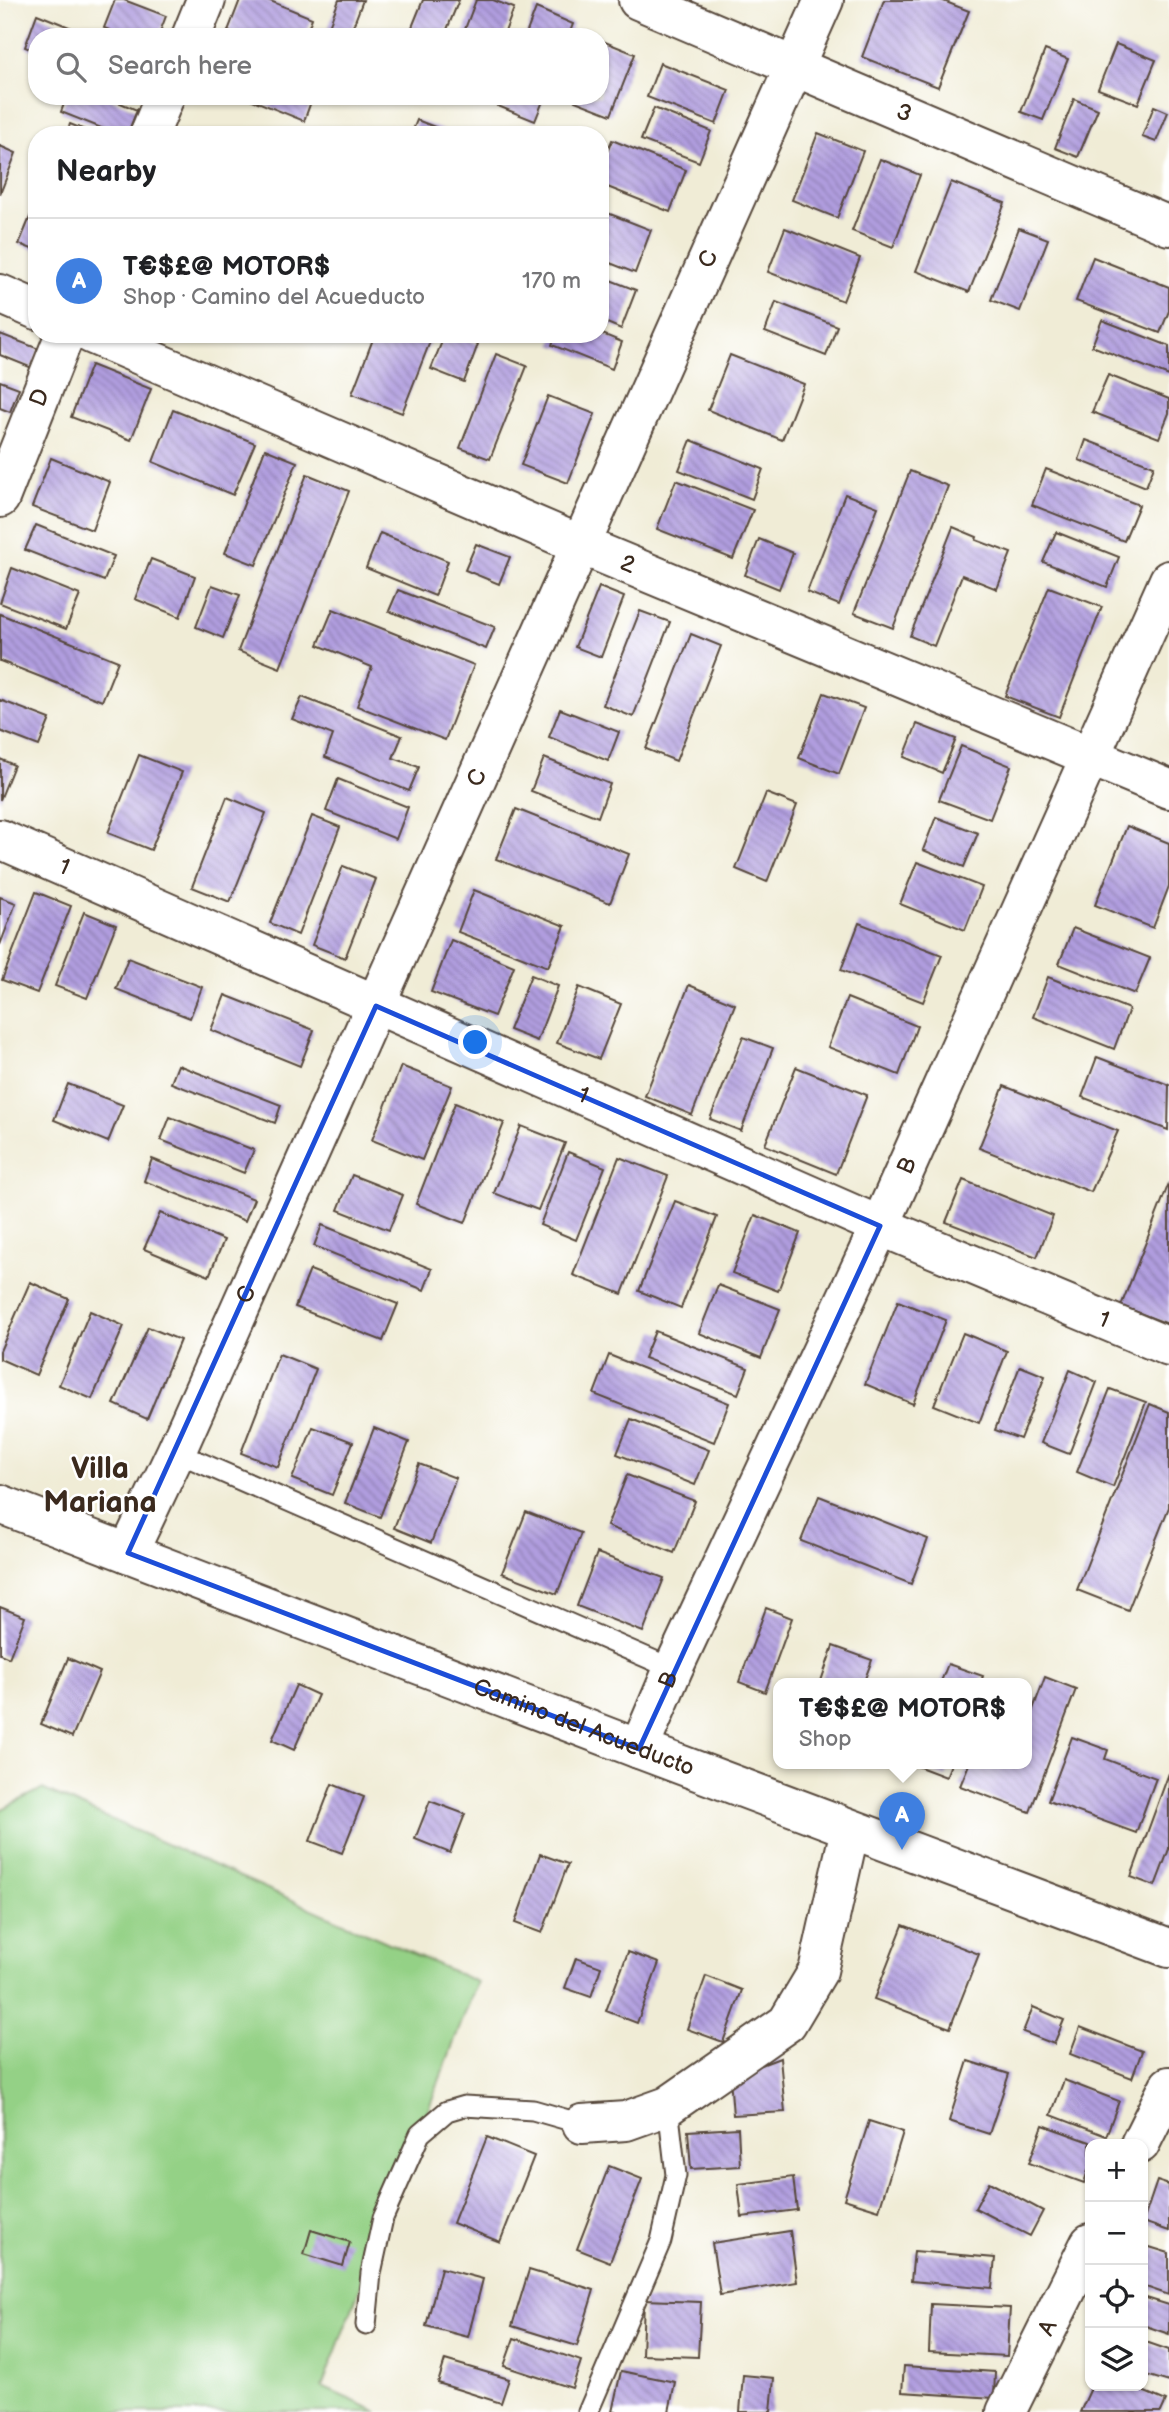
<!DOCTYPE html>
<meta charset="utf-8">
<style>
:root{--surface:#fff;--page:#f6f6f6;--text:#202124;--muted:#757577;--line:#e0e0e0;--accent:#db2777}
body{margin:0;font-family:"Balsamiq Sans",sans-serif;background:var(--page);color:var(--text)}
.controls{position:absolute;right:21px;bottom:21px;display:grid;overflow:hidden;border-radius:14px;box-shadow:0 2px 5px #0004}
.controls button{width:63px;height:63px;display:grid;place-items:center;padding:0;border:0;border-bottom:2px solid var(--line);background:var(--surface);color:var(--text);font:35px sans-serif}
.you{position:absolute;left:476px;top:1043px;width:24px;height:24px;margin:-18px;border:5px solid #fff;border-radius:50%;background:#1a73e8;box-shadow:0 0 0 10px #1a73e833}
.badge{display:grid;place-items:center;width:46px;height:46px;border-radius:50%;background:var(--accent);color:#fff;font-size:23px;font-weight:700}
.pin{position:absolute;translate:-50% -58px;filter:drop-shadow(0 2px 4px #0008)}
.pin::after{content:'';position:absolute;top:37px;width:24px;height:21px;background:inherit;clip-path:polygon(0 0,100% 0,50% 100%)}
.popup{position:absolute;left:773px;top:1678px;width:259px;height:91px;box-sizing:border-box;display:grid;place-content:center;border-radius:14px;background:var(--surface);filter:drop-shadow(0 2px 5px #0005);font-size:23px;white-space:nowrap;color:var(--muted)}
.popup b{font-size:26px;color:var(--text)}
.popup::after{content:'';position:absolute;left:50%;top:100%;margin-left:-14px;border:14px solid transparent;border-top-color:var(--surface)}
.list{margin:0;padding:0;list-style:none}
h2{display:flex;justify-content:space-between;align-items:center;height:91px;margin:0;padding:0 28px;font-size:30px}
h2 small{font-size:23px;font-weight:400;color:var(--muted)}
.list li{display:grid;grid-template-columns:46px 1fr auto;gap:21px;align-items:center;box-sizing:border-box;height:126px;padding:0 28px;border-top:2px solid var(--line)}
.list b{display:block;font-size:26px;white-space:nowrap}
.list p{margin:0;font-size:23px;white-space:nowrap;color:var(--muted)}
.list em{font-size:23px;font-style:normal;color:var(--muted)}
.icon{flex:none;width:38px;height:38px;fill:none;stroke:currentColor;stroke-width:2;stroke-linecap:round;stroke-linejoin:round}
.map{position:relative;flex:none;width:1169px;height:2412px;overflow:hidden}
.search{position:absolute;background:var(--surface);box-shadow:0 2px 5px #0004;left:28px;top:28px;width:581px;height:77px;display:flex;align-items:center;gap:18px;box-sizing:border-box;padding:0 24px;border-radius:28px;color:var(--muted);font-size:26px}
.panel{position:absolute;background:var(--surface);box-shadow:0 2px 5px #0004;left:28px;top:126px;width:581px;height:217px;border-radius:28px}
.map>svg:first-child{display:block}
.grass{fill:#94d186;stroke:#687e52;stroke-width:2}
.building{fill:url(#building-back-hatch)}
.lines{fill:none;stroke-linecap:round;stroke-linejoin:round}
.lane-casing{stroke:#56473a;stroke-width:23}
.street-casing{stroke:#56473a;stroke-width:42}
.secondary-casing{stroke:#56473a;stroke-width:42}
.lane{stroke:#fff;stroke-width:19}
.street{stroke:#fff;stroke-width:38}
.secondary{stroke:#fff;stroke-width:38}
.marked{fill:none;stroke:#1d4ed8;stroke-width:5;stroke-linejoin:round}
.labels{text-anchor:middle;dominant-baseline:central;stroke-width:5;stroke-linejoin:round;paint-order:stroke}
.street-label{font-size:23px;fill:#3b2a1e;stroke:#fff}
.district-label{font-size:30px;font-weight:bold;fill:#3b2a1e;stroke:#fff}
</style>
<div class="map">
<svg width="1169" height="2412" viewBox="0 0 1169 2412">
<defs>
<pattern id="building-back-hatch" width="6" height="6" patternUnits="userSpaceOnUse" patternTransform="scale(1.75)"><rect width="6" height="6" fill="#b09ddf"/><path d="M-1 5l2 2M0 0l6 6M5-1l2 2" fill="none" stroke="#9080b4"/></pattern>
</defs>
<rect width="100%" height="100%" fill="#fff"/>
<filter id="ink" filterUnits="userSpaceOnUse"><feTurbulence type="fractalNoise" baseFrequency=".0143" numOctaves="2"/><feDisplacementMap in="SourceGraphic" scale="14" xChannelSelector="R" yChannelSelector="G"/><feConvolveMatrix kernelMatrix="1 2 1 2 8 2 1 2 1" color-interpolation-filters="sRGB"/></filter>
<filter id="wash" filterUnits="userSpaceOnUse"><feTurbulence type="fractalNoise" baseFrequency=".00686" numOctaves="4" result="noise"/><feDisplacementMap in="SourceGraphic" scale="28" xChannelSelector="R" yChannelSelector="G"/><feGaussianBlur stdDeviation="1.57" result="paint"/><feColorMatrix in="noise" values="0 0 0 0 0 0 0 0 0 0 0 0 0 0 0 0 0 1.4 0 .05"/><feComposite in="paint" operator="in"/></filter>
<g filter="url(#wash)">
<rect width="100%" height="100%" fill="#f0ecd6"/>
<!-- grass -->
<polygon class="grass" points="42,1789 477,1982 322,2387 378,2412 0,2412 0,1810"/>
<g id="blocks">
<!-- building -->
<g class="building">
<polygon points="115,0 124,0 166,16 158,37 127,37 104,28"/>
<polygon points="240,0 268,0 312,18 305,37 243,37 228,31"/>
<polygon points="339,0 363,0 349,37 326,34"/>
<polygon points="423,0 459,0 444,37 408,37"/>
<polygon points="476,0 493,0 514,8 503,37 462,37"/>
<polygon points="884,0 941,0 969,11 938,87 862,57"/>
<polygon points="536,8 573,24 568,37 525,37"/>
<polygon points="37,14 94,37 37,37 37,52 25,47"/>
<polygon points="600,40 635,54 611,115 575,101 577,96 600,96"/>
<polygon points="1116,44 1156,60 1138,104 1098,89"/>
<polygon points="1045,50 1068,59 1043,120 1021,112"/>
<polygon points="660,63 729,90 716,124 647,97"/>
<polygon points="67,96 104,96 137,110 127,135 119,135 61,112"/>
<polygon points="243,96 313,96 304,121"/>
<polygon points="501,96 545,96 535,121 498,106"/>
<polygon points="1074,99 1098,109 1078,157 1055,148"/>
<polygon points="1154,106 1168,112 1156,142 1142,137"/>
<polygon points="654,108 711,131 699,162 641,140"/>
<polygon points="417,120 455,135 411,135"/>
<polygon points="70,124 97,135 66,135"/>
<polygon points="818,133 863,151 837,218 792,200"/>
<polygon points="612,140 686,170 670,212 600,184 600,169"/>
<polygon points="0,146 16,153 0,194"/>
<polygon points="880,159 920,175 893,247 852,231"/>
<polygon points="951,182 1005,203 969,292 916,271"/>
<polygon points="33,210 37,211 37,251 19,244"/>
<polygon points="600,210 651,230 635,273 600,259"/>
<polygon points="785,228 860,258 843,301 768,272"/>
<polygon points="1019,228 1048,239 1020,311 991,300"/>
<polygon points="1093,257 1169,287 1169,311 1160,333 1076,301"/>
<polygon points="600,276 636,290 621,329 600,320"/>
<polygon points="776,302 837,326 826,356 765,332"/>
<polygon points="1102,320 1169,346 1169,376 1092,346"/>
<polygon points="600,333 622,342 612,369 552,345 556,334"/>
<polygon points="0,334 39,349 32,368 0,355"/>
<polygon points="375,334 433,334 402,413 352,394"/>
<polygon points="445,334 453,334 478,344 464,382 431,369"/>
<polygon points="496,354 527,366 490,459 460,448"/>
<polygon points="730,355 804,384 782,440 708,410"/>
<polygon points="91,365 151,389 131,440 71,417"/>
<polygon points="1108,375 1169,399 1169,413 1159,438 1092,412"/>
<polygon points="0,381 19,388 10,412 0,408"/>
<polygon points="548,396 595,414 568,483 521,465"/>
<polygon points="173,410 255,443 233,495 153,462"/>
<polygon points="691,440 763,469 752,499 679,470"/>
<polygon points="1086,440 1154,466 1146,487 1079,460"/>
<polygon points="265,449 297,462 256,565 225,553"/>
<polygon points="51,458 110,482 92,530 32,507"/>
<polygon points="1046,469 1139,505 1124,541 1032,505"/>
<polygon points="910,471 948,486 893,628 854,613"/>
<polygon points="307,474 349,491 280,668 238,651"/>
<polygon points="676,480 753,510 733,559 657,529"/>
<polygon points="845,494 878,507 839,605 807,592"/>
<polygon points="36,525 114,556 104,581 25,550"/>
<polygon points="953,527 977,537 976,540 1011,553 997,589 962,575 934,646 910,636"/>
<polygon points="1056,532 1119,557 1107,587 1043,562"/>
<polygon points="380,533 448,561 435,596 366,568"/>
<polygon points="759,539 793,553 779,589 745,575"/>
<polygon points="476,544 510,557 499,584 465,570"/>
<polygon points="151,559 195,576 180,617 135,599"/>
<polygon points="12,568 80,595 66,629 0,603"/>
<polygon points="212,585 240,595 223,638 196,627"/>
<polygon points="599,587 624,597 601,657 575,647"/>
<polygon points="1049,587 1102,607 1059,717 1005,696"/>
<polygon points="398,590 495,627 486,649 389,611"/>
<polygon points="333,609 474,665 445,740 357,706 372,667 318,645"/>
<polygon points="640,611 670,622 633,717 603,705"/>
<polygon points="0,614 118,661 102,701 0,661"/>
<polygon points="691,634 721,646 676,761 646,749"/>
<polygon points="824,693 864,708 839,774 799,758"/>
<polygon points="302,697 402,736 393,758 419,767 409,791 325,757 333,735 292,719"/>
<polygon points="0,700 50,719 39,746 0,731"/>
<polygon points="560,709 619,732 608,761 549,737"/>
<polygon points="917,724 956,739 942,773 904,757"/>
<polygon points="961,746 1011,766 990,819 939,800"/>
<polygon points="139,755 182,772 151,850 108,833"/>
<polygon points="544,758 610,784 598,817 531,791"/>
<polygon points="0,759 14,765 0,800"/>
<polygon points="338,779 408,807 396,839 326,811"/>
<polygon points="766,793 797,805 767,882 736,869"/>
<polygon points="227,797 266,813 230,902 192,887"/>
<polygon points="516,809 629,854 610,903 496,859"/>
<polygon points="312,816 340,827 298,935 270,923"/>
<polygon points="936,817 978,833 964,867 923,850"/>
<polygon points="1127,826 1169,843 1169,886 1153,928 1095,905"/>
<polygon points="917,862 982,887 965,930 900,904"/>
<polygon points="343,866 376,879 345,958 312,945"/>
<polygon points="474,890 565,926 548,967 458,932"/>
<polygon points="36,892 71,906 37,993 2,980"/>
<polygon points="0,897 16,903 0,945"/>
<polygon points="84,912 116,925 87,998 55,986"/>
<polygon points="859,923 942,955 923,1002 841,970"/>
<polygon points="1073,928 1150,958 1135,994 1059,964"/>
<polygon points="451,940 514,966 494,1016 431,992"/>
<polygon points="128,958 202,987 190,1018 116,989"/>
<polygon points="531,975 558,986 537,1041 509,1030"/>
<polygon points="1048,977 1129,1009 1114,1049 1033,1017"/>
<polygon points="689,985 735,1004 692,1115 645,1096"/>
<polygon points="579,987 621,1004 599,1059 557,1043"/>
<polygon points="225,995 314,1030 300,1066 211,1030"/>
<polygon points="847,998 917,1026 899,1075 828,1047"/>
<polygon points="743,1037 773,1048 741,1131 710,1119"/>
<polygon points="1097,1057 1169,1085 1168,1130 1082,1097"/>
<polygon points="178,1065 281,1105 275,1123 171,1083"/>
<polygon points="401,1066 452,1086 422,1160 372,1140"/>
<polygon points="796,1067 867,1095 836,1174 765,1145"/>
<polygon points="68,1084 123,1105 108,1142 54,1120"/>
<polygon points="1004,1086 1118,1131 1091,1192 979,1148"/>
<polygon points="455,1103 504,1123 465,1223 416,1204"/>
<polygon points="170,1117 254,1150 244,1173 161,1140"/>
<polygon points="521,1126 565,1143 538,1210 494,1193"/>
<polygon points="568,1152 605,1167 576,1240 540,1225"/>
<polygon points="619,1157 668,1176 622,1294 573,1275"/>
<polygon points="152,1159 254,1199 245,1221 144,1181"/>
<polygon points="352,1175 403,1195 389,1230 338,1210"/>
<polygon points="963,1180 1053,1216 1037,1257 946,1222"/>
<polygon points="1169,1183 1169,1322 1168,1324 1121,1306"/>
<polygon points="675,1201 717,1217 681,1308 639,1291"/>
<polygon points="160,1213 224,1240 209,1276 144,1249"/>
<polygon points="755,1215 800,1233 778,1291 732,1273"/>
<polygon points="322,1225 432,1269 424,1290 314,1246"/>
<polygon points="310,1270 398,1304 383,1341 295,1307"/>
<polygon points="30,1282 69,1299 36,1375 0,1359 0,1351"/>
<polygon points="718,1285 780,1309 761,1358 699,1333"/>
<polygon points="898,1301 946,1320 913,1404 865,1384"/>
<polygon points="90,1311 124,1326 92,1399 59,1385"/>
<polygon points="148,1327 180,1340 147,1419 114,1404"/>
<polygon points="655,1331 748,1368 738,1394 644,1358"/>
<polygon points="963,1333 1007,1351 979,1423 934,1405"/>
<polygon points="279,1354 316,1369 278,1467 241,1453"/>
<polygon points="609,1355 729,1403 714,1442 594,1394"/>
<polygon points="1020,1366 1045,1376 1020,1439 995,1430"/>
<polygon points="1070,1370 1097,1382 1069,1454 1041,1443"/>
<polygon points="1110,1389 1146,1402 1113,1487 1077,1472"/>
<polygon points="1150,1404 1169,1412 1169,1507 1128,1610 1077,1590"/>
<polygon points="631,1419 709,1450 695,1485 617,1454"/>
<polygon points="313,1427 353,1442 332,1495 292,1479"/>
<polygon points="374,1428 409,1442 380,1517 345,1503"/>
<polygon points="419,1464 456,1478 431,1543 394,1528"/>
<polygon points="627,1475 695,1501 674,1553 607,1526"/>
<polygon points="819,1496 928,1539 911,1584 801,1541"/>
<polygon points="526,1512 581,1533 557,1594 502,1573"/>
<polygon points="597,1553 664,1578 643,1632 577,1606"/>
<polygon points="0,1607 25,1617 9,1658 0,1654"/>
<polygon points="766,1608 792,1618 765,1692 739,1682"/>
<polygon points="833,1646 872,1660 863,1684 820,1684"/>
<polygon points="68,1658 100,1672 72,1737 41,1724"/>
<polygon points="948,1664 983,1676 980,1684 940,1684"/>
<polygon points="1045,1677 1076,1689 1030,1812 960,1786 969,1764 1026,1764 1026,1710 1032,1712"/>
<polygon points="296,1685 318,1695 294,1750 272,1740"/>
<polygon points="1072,1737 1108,1750 1105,1759 1156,1778 1136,1833 1048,1801"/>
<polygon points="912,1764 951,1764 946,1777"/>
<polygon points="1169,1773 1169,1849 1155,1886 1131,1877"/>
<polygon points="332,1784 364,1797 342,1853 310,1841"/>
<polygon points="430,1801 465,1814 450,1853 415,1839"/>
<polygon points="540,1854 568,1864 542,1933 515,1923"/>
<polygon points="903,1925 979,1954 950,2028 874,1999"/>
<polygon points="628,1952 659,1963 637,2023 606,2011"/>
<polygon points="576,1958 601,1967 591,1997 565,1988"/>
<polygon points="706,1976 742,1990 723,2042 687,2029"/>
<polygon points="1033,2007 1064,2020 1054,2044 1023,2032"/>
<polygon points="1080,2027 1142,2051 1132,2078 1070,2054"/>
<polygon points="780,2058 785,2112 733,2115 730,2077"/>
<polygon points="968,2061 1009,2074 989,2134 949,2121"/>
<polygon points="1064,2080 1119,2101 1106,2136 1051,2115"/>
<polygon points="869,2121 903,2132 879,2210 844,2199"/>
<polygon points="1043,2125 1090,2142 1090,2164 1084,2183 1029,2163"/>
<polygon points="738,2128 740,2166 691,2169 688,2131"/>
<polygon points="487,2137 534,2156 500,2242 453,2223"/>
<polygon points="609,2166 642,2179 610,2262 577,2249"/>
<polygon points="793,2177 797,2210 742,2217 738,2184"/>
<polygon points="1157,2181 1169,2185 1169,2231 1143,2222"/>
<polygon points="989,2182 1043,2211 1030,2236 975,2208"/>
<polygon points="311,2230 350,2242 343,2266 304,2254"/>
<polygon points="790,2231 797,2282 720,2295 712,2243"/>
<polygon points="1143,2245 1169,2253 1169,2295 1143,2286"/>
<polygon points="914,2251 995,2258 992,2288 911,2281"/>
<polygon points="441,2268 483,2279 468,2337 426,2326"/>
<polygon points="529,2270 594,2290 577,2346 512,2326"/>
<polygon points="1143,2297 1169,2305 1169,2334 1143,2325"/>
<polygon points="644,2300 701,2302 698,2357 642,2355"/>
<polygon points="931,2304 1010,2308 1007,2356 929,2352"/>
<polygon points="514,2338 581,2361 572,2388 504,2366"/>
<polygon points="1143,2341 1169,2350 1169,2382 1143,2374"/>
<polygon points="445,2360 509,2379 501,2403 438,2383"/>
<polygon points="904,2366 995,2372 994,2398 902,2392"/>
<polygon points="621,2371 675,2382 669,2412 612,2412"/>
<polygon points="743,2375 774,2378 771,2412 740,2412"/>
<polygon points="1092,2386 1131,2386 1166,2401 1161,2412 1080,2412"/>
</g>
</g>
</g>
<g filter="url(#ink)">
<use href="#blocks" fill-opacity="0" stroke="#56473a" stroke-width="2"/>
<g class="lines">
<!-- lane casing -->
<g class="lane-casing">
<g id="lane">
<polyline points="176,1452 673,1669"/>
<polyline points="366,2325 371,2273 383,2218 420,2134 447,2111 464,2106 533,2110 582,2124"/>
<polyline points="588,2412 661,2241 676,2175 668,2106"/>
</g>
</g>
<!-- street casing -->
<g class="street-casing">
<g id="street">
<path id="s1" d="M638,0L1169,226"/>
<polyline points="191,37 206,0"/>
<polyline points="149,135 165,96"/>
<polyline points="0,294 37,310"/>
<path id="s2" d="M91,334L581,545L1169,789"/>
<path id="s3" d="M0,498L65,334"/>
<path id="s4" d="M0,839L880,1226L1169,1347"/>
<path id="s5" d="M128,1553L176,1452L824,0"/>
<polyline points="582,2124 626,2121 668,2106 787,2023 818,1971 850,1829"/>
<polyline points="1140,2144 1169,2086"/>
<path id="s6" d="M1006,2412L1090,2243"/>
</g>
</g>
<!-- secondary casing -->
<g class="secondary-casing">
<g id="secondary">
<path id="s7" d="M0,1504L639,1749L1169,1948"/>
<path id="s8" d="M639,1749L673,1669L880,1226L1169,580"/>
</g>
</g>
<!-- lane -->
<use href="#lane" class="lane"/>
<!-- street -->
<use href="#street" class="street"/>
<!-- secondary -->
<use href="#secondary" class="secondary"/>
</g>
</g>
<!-- marked area -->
<path class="marked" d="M376,1006L880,1226L639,1749L128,1553Z"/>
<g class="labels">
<!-- street labels -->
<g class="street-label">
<text stroke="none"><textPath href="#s1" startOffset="289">3</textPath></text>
<text stroke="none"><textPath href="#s5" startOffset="1418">C</textPath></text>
<text stroke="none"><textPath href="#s3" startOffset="108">D</textPath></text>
<text stroke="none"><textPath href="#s2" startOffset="584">2</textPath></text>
<text stroke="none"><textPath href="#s5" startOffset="850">C</textPath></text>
<text stroke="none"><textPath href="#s4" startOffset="70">1</textPath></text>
<text stroke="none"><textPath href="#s4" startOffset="637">1</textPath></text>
<text stroke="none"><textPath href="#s8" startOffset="642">B</textPath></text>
<text stroke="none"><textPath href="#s5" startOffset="284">C</textPath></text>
<text stroke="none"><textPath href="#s4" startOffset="1204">1</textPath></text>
<text stroke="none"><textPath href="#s8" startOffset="75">B</textPath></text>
<text stroke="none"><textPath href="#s7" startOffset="625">Camino del Acueducto</textPath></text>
<text stroke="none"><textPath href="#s6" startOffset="94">A</textPath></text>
</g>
<!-- district labels -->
<g class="district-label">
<text x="100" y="1469">Villa<tspan x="100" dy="34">Mariana</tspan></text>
</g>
</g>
</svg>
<div class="controls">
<button>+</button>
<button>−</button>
<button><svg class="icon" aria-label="locate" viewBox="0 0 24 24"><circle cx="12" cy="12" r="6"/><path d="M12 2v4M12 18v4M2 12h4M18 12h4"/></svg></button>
<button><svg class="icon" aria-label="layers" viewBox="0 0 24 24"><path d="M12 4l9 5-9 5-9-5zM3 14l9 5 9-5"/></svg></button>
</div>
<div class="you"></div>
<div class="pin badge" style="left:902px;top:1850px;background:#3f7fe0">A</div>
<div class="popup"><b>T€$£@ MOTOR$</b>Shop</div>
<div class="search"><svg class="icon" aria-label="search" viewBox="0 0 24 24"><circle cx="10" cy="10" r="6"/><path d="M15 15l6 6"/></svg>Search here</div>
<section class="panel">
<h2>Nearby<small></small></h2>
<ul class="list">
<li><span class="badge" style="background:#3f7fe0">A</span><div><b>T€$£@ MOTOR$</b><p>Shop · Camino del Acueducto</p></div><em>170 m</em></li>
</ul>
</section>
</div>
